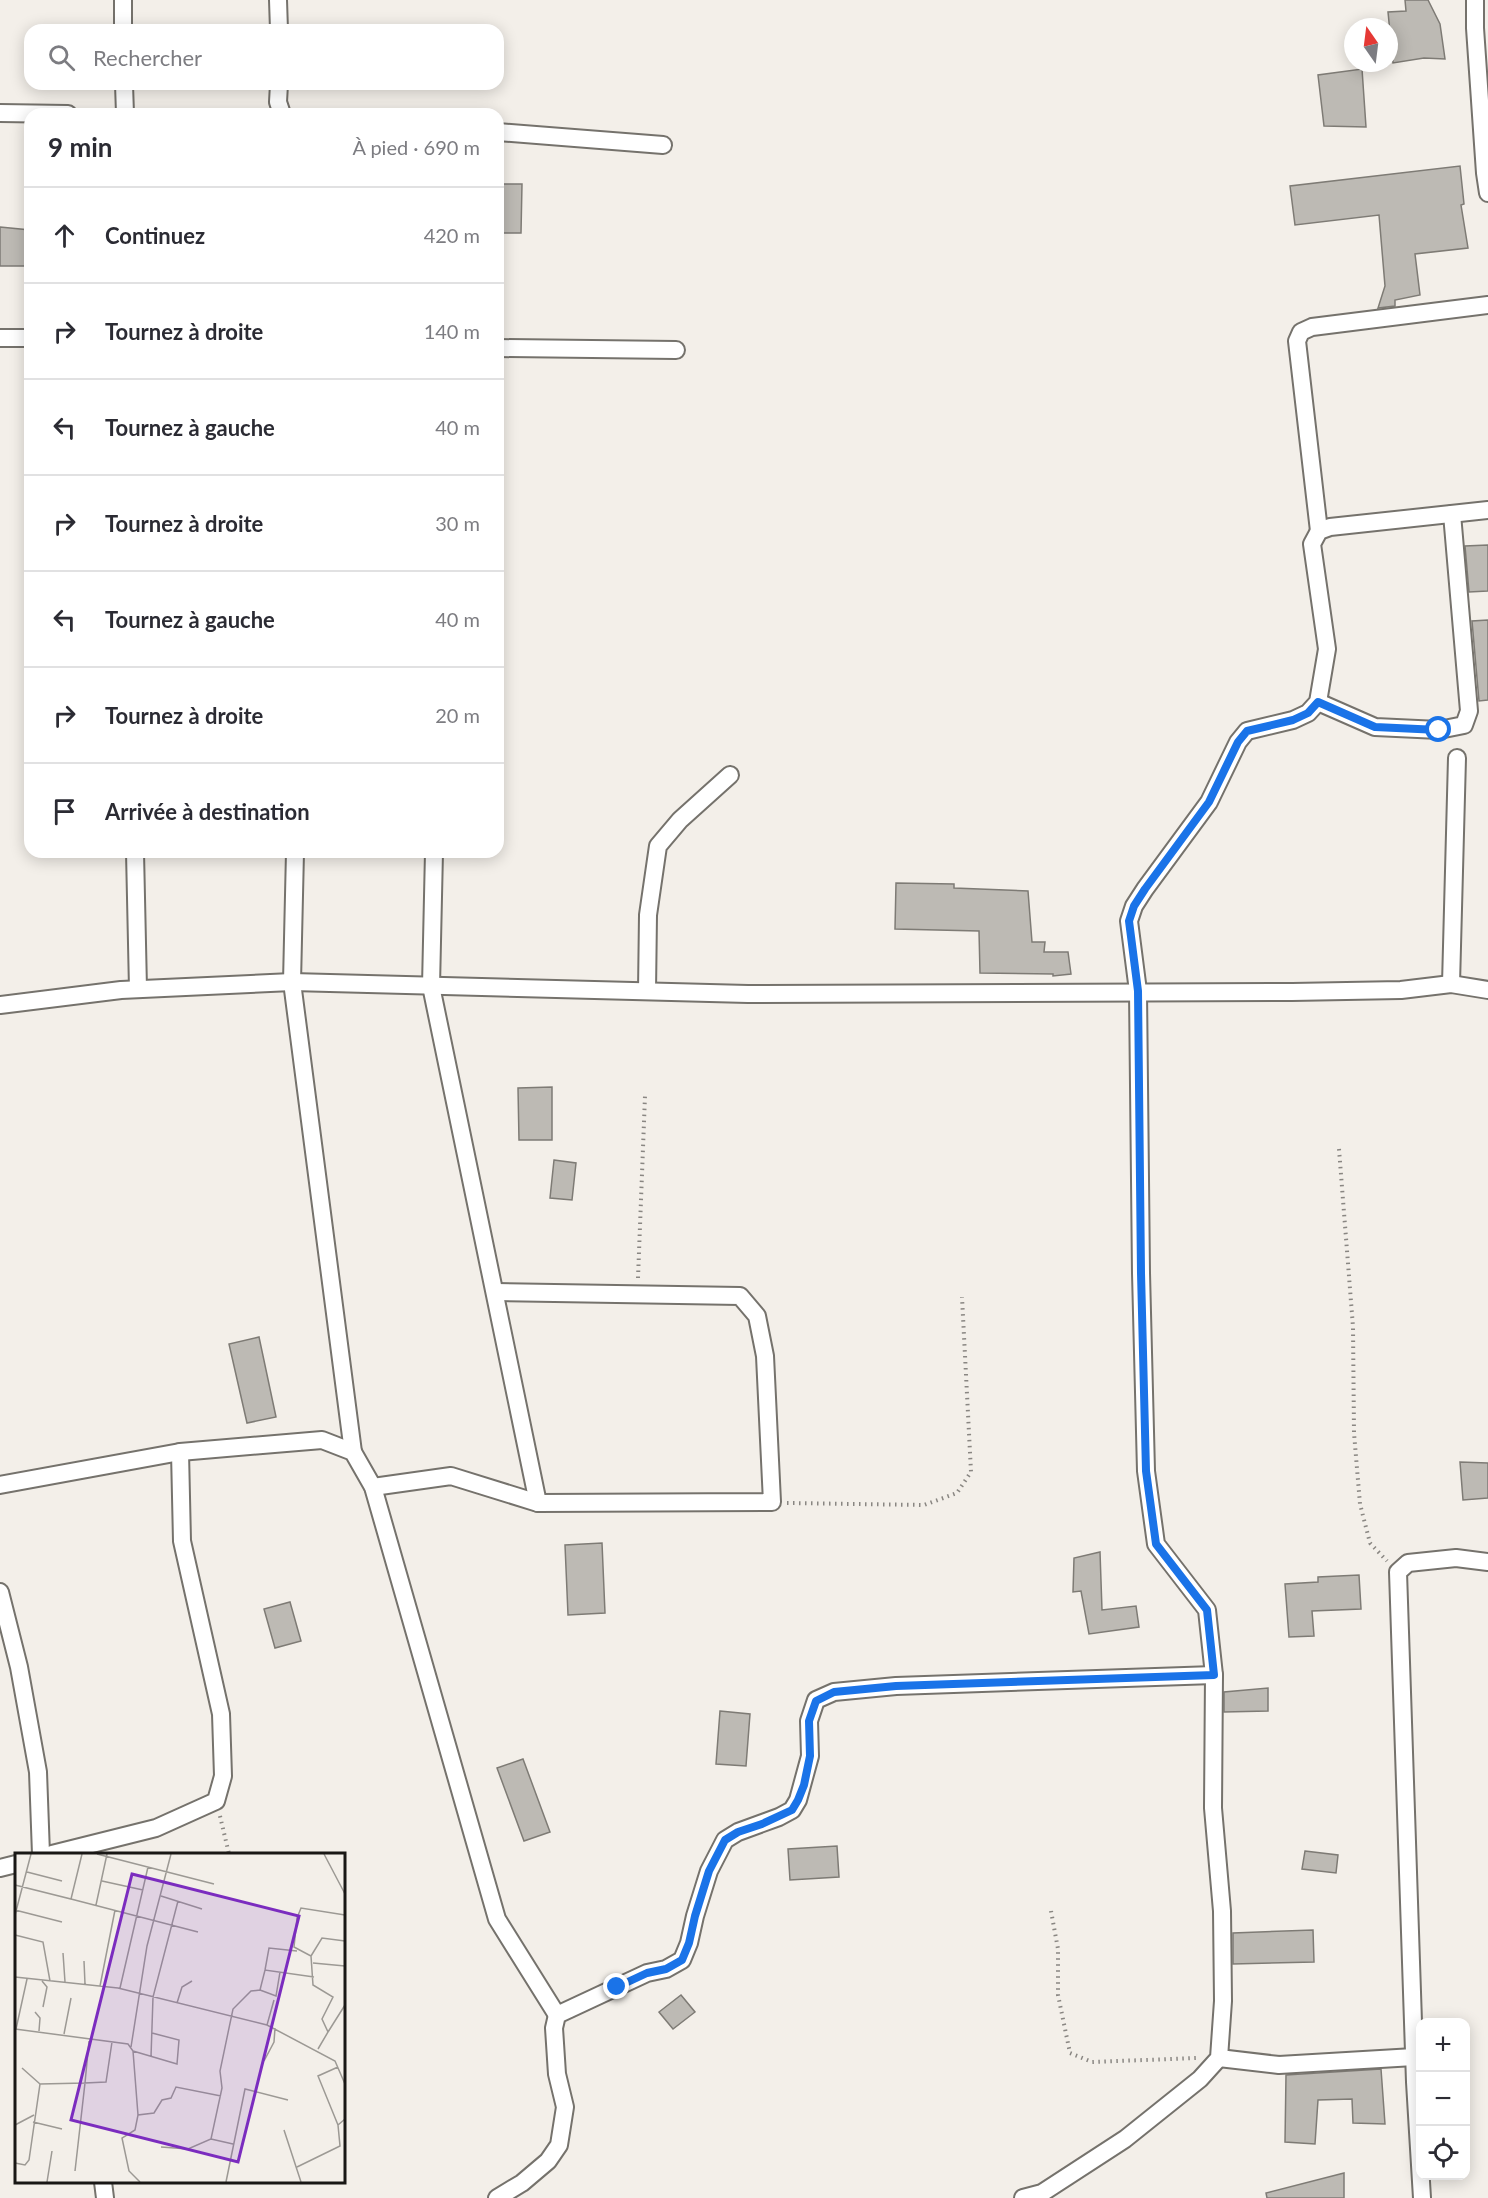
<!DOCTYPE html>
<html lang="fr">
<meta charset="utf-8">
<style>
:root{--surface:#fff;--page:#f2f2f3;--text:#2b2b33;--muted:#7c7c81;--line:#e1e1e2}
body{margin:0;font-family:Lato,sans-serif;background:var(--page);color:var(--text)}
.controls{position:absolute;right:18px;bottom:18px;display:grid;overflow:hidden;border-radius:12px;box-shadow:0 3px 15px #0003}
.controls button{width:54px;height:54px;display:grid;place-items:center;padding:0;border:0;border-bottom:2px solid var(--line);background:var(--surface);color:var(--text);font:30px sans-serif}
.compass{position:absolute;left:1344px;top:18px;width:54px;height:54px;border-radius:50%;background:var(--surface);box-shadow:0 3px 15px #0003;rotate:346deg}
.stop{position:absolute;width:18px;height:18px;margin:-14px;border:4px solid #1a73e8;border-radius:50%;background:#fff}
.stop.end{background:#1a73e8;border-color:#fff;box-shadow:0 2px 6px #0008}
.list{margin:0;padding:0;list-style:none}
h2{display:flex;justify-content:space-between;align-items:center;height:78px;margin:0;padding:0 24px;font-size:26px}
h2 small{font-size:20px;font-weight:400;color:var(--muted)}
.list li{display:grid;grid-template-columns:39px 1fr auto;gap:18px;align-items:center;box-sizing:border-box;height:96px;padding:0 24px;border-top:2px solid var(--line)}
.list b{display:block;font-size:22px;white-space:nowrap}
.list em{font-size:20px;font-style:normal;color:var(--muted)}
.icon{flex:none;width:33px;height:33px;fill:none;stroke:currentColor;stroke-width:2;stroke-linecap:round;stroke-linejoin:round}
.map{position:relative;flex:none;width:1488px;height:2198px;overflow:hidden}
.search{position:absolute;background:var(--surface);box-shadow:0 3px 15px #0003;left:24px;top:24px;width:480px;height:66px;display:flex;align-items:center;gap:15px;box-sizing:border-box;padding:0 21px;border-radius:18px;color:var(--muted);font-size:22px}
.panel{position:absolute;background:var(--surface);box-shadow:0 3px 15px #0003;left:24px;top:108px;width:480px;height:750px;border-radius:18px}
.map>svg:first-child{display:block}
.building{fill:#bdbab4;stroke:#7e7b75;stroke-width:1.5}
.lines{fill:none;stroke-linecap:round;stroke-linejoin:round}
.minor-casing{stroke:#75726c;stroke-width:20}
.path{stroke:#898682;stroke-width:4;stroke-dasharray:1.5 4.5;stroke-linecap:butt}
.minor{stroke:#fff;stroke-width:16}
.route{stroke:#1a73e8;stroke-width:8}
.inset-road{fill:none;stroke:#9c9994;stroke-width:1.5}
.view{fill:#7b2cbf;fill-opacity:0.15;stroke:#7b2cbf;stroke-width:3}
.inset-edge{fill:none;stroke:#191715;stroke-width:3}
</style>
<div class="map">
<svg width="1488" height="2198" viewBox="0 0 1488 2198">
<rect width="100%" height="100%" fill="#f3efe9"/>
<!-- building -->
<g class="building">
<polygon points="1405,0 1428,0 1440,24 1445,59 1424,58 1393,63 1388,12 1406,11"/>
<polygon points="1362,69 1366,127 1324,126 1318,75"/>
<polygon points="1460,166 1464,204 1461,205 1468,248 1415,254 1420,295 1395,300 1395,306 1378,308 1385,286 1379,215 1295,225 1290,186"/>
<polygon points="498,184 522,184 521,233 498,233"/>
<polygon points="0,227 30,230 28,266 0,266"/>
<polygon points="1488,545 1488,591 1469,592 1465,546"/>
<polygon points="1488,620 1488,700 1479,701 1472,621"/>
<polygon points="896,883 954,884 954,888 1028,891 1032,942 1045,942 1044,952 1068,952 1071,974 1053,976 1053,974 980,973 979,931 895,929"/>
<polygon points="552,1087 552,1140 519,1140 518,1088"/>
<polygon points="554,1160 576,1163 572,1200 550,1198"/>
<polygon points="259,1337 276,1417 247,1423 229,1344"/>
<polygon points="1460,1462 1488,1463 1488,1498 1463,1500"/>
<polygon points="602,1543 605,1613 568,1615 565,1545"/>
<polygon points="1100,1552 1102,1610 1136,1606 1139,1627 1089,1634 1081,1591 1073,1592 1074,1558"/>
<polygon points="1359,1575 1361,1609 1312,1611 1314,1636 1289,1637 1285,1584 1318,1582 1318,1577"/>
<polygon points="290,1602 301,1641 275,1648 264,1609"/>
<polygon points="1268,1688 1268,1711 1224,1712 1224,1692"/>
<polygon points="720,1711 750,1714 746,1766 716,1764"/>
<polygon points="523,1759 550,1832 524,1841 497,1768"/>
<polygon points="837,1846 839,1877 790,1880 788,1849"/>
<polygon points="1305,1851 1338,1855 1336,1873 1302,1869"/>
<polygon points="1313,1930 1314,1962 1233,1964 1233,1933"/>
<polygon points="681,1995 695,2012 673,2029 659,2012"/>
<polygon points="1381,2069 1385,2124 1353,2123 1352,2099 1318,2100 1315,2144 1285,2142 1286,2075"/>
<polygon points="1344,2173 1344,2198 1267,2198 1266,2193"/>
</g>
<g class="lines">
<!-- minor casing -->
<g class="minor-casing">
<g id="minor">
<polyline points="123,0 123,30"/>
<polyline points="278,0 279,30"/>
<polyline points="1475,0 1475,28 1485,173 1488,193"/>
<polyline points="124,84 125,114"/>
<polyline points="279,84 278,102 282,114"/>
<polyline points="0,113 68,114"/>
<polyline points="498,132 663,145"/>
<polyline points="0,338 30,338"/>
<polyline points="498,348 676,350"/>
<polyline points="1319,531 1297,341 1301,332 1312,327 1488,305"/>
<polyline points="1318,702 1375,727 1439,730 1464,725 1469,711 1452,514"/>
<polyline points="135,852 138,989"/>
<polyline points="295,852 292,982 353,1452"/>
<polyline points="434,852 431,986 538,1503"/>
<polyline points="1451,984 1457,758"/>
<polyline points="647,991 648,915 658,846 680,820 730,775"/>
<polyline points="0,1005 121,990 292,982 748,994 1292,992 1401,990 1451,984 1488,990"/>
<polyline points="0,1485 180,1452 322,1440 353,1452 373,1487 497,1919 557,2015"/>
<polyline points="373,1487 451,1476 538,1503 772,1502 765,1356 757,1316 740,1296 496,1292"/>
<polyline points="0,1592 19,1667 38,1772 41,1854"/>
<polyline points="52,1854 156,1828 216,1801 223,1776 221,1714 182,1541 180,1452"/>
<polyline points="0,1868 16,1864"/>
<polyline points="1219,2058 1279,2065 1414,2057"/>
<polyline points="103,2182 105,2198"/>
<polyline points="497,2198 522,2183 548,2161 559,2145 565,2107 557,2074 554,2028 557,2015 647,1973 666,1969 682,1960 689,1943 695,1916 709,1871 725,1840 738,1832 779,1817 792,1810 798,1800 810,1756 809,1721 816,1700 834,1692 896,1686 1214,1675"/>
<polyline points="1023,2198 1042,2193 1125,2139 1200,2079 1219,2058 1223,2001 1222,1911 1213,1808 1214,1675 1207,1610 1156,1544 1146,1471 1141,1273 1138,991 1129,921 1134,906 1145,889 1209,802 1238,742 1247,731 1293,720 1308,713 1318,702 1327,649 1312,544 1319,531 1330,527 1488,510"/>
<polyline points="1422,2198 1415,2082 1398,1572 1408,1563 1456,1558 1488,1562"/>
</g>
</g>
<!-- path -->
<g class="path">
<polyline points="1339,1149 1353,1327 1354,1433 1360,1504 1370,1543 1387,1561"/>
<polyline points="638,1278 645,1096"/>
<polyline points="787,1503 924,1505 957,1493 971,1472 962,1297"/>
<polyline points="220,1816 229,1854"/>
<polyline points="1051,1911 1058,1949 1058,1995 1070,2053 1092,2062 1197,2058"/>
</g>
<!-- minor -->
<use href="#minor" class="minor"/>
</g>
<g class="lines">
<!-- route -->
<polyline class="route" points="617,1987 647,1973 666,1969 682,1960 689,1943 695,1916 709,1871 725,1840 738,1832 762,1824 792,1810 798,1800 804,1785 810,1756 809,1721 816,1701 834,1692 896,1686 1214,1675 1207,1610 1156,1544 1146,1471 1141,1273 1138,991 1129,921 1134,906 1145,889 1209,802 1238,742 1247,731 1293,720 1308,713 1318,702 1375,727 1439,730"/>
</g>
<!-- overview -->
<g transform="translate(15 1853)">
<rect width="330" height="330" fill="#f3efe9"/>
<path class="inset-road" d="M82,1L199,31M309,1L330,41M12,19L47,28M87,28L128,37M0,32L56,46L67,1M146,43L187,56M56,46L183,79M81,52L92,1M0,57L47,69M0,62L16,1M0,82L28,89L35,128M48,100L50,129M296,103L307,85L330,88M69,108L70,131M298,110L330,113M250,117L254,95L282,98M0,124L103,135L252,172L320,208L330,231M27,128L32,134L28,154M85,133L100,57M105,135L133,14M245,137L261,143L265,119M162,150L167,134L177,128M20,159L25,165L24,178M252,172L259,147M0,176L113,191L118,198L123,262M1,176L12,126M313,179L330,152M49,181L56,145M116,194L132,93L156,1M303,196L313,179L307,166L318,144L298,132L296,103L279,94L282,65L286,55L330,62M118,198L162,211L164,187L137,180M136,204L138,144L163,48M249,208L259,189L260,175M7,215L25,231M18,269L47,276M0,272L19,262M323,272L303,223L323,214M269,277L286,329M196,286L218,291M146,294L173,296L196,286L207,235L205,218L218,156L236,138L245,137L250,117L299,124M0,310L10,312L14,307L25,231L70,230L74,188M282,314L325,293L323,272L330,266M60,318L70,230L91,229L97,189M32,329L37,298M125,329L114,318L107,285L120,277L123,262L139,260L147,247L156,245L161,234L206,243M211,329L230,236L273,247"/>
<path class="view" d="M117,21L284,63L223,309L56,267Z"/>
<rect width="330" height="330" class="inset-edge"/>
</g>
</svg>
<div class="controls">
<button>+</button>
<button>−</button>
<button><svg class="icon" aria-label="locate" viewBox="0 0 24 24"><circle cx="12" cy="12" r="6"/><path d="M12 2v4M12 18v4M2 12h4M18 12h4"/></svg></button>
</div>
<svg class="compass" viewBox="-18 -18 36 36"><path d="M0-13l5 13h-10z" fill="#e53935"/><path d="M0 13l5-13h-10z" fill="#7c7c81"/></svg>
<div class="stop" style="left:1439px;top:730px"></div>
<div class="stop end" style="left:617px;top:1987px"></div>
<div class="search"><svg class="icon" aria-label="search" viewBox="0 0 24 24"><circle cx="10" cy="10" r="6"/><path d="M15 15l6 6"/></svg>Rechercher</div>
<section class="panel">
<h2>9 min<small>À pied · 690 m</small></h2>
<ul class="list">
<li><svg class="icon" aria-label="ahead" viewBox="0 0 24 24"><path d="M12 20V5M6 11l6-6 6 6"/></svg><div><b>Continuez</b></div><em>420 m</em></li>
<li><svg class="icon" aria-label="right" viewBox="0 0 24 24"><path d="M7 20v-9h11M14 6l5 5-5 5"/></svg><div><b>Tournez à droite</b></div><em>140 m</em></li>
<li><svg class="icon" aria-label="left" viewBox="0 0 24 24"><path d="M17 20v-9H6M10 6l-5 5 5 5"/></svg><div><b>Tournez à gauche</b></div><em>40 m</em></li>
<li><svg class="icon" aria-label="right" viewBox="0 0 24 24"><path d="M7 20v-9h11M14 6l5 5-5 5"/></svg><div><b>Tournez à droite</b></div><em>30 m</em></li>
<li><svg class="icon" aria-label="left" viewBox="0 0 24 24"><path d="M17 20v-9H6M10 6l-5 5 5 5"/></svg><div><b>Tournez à gauche</b></div><em>40 m</em></li>
<li><svg class="icon" aria-label="right" viewBox="0 0 24 24"><path d="M7 20v-9h11M14 6l5 5-5 5"/></svg><div><b>Tournez à droite</b></div><em>20 m</em></li>
<li><svg class="icon" aria-label="arrive" viewBox="0 0 24 24"><path d="M6 21V4h12l-3 4 3 4H6"/></svg><div><b>Arrivée à destination</b></div></li>
</ul>
</section>
</div>
